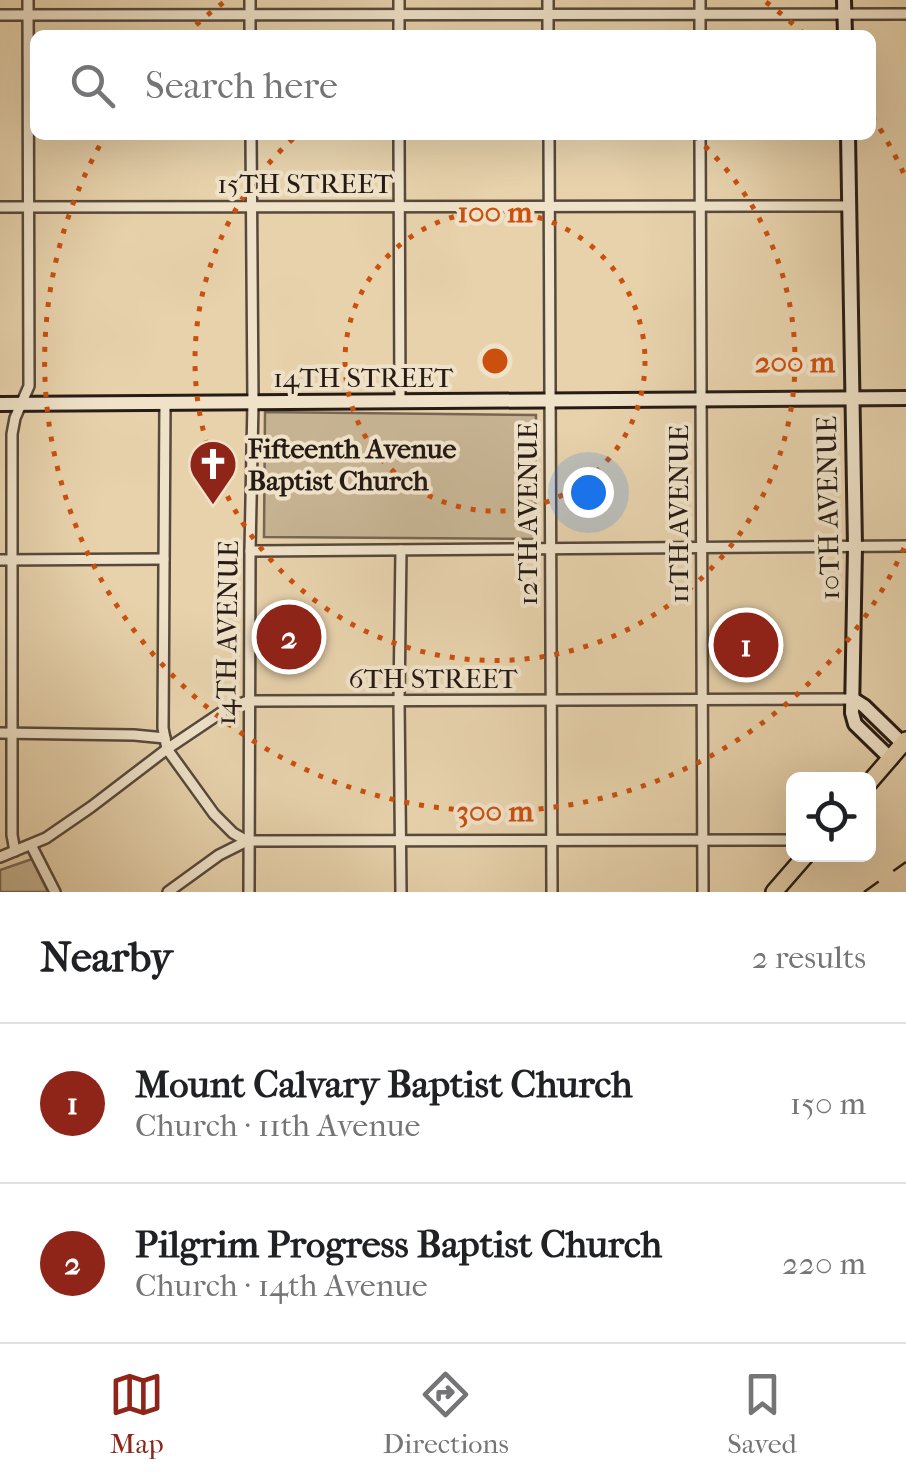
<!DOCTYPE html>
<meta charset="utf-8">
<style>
:root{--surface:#fff;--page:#f2f2f2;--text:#202124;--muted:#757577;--line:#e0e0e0;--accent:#8f2418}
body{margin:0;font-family:"IM FELL French Canon",serif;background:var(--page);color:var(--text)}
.controls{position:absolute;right:30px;bottom:30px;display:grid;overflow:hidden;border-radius:15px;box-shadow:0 10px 40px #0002}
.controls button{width:90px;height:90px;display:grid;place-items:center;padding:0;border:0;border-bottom:2px solid var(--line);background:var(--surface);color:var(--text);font:50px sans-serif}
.you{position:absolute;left:588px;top:492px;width:35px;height:35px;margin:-25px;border:8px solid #fff;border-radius:50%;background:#1a73e8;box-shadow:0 0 0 15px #1a73e833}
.badge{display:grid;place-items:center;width:65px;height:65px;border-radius:50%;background:var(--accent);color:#fff;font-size:32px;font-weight:700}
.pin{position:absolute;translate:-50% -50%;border:5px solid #fff;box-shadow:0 2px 10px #0006}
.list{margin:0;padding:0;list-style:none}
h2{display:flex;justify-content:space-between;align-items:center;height:130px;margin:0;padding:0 40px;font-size:42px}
h2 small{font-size:32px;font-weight:400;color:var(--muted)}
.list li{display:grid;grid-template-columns:65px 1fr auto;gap:30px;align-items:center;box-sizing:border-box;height:160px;padding:0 40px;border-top:2px solid var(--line)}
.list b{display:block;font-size:38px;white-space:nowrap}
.list p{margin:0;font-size:32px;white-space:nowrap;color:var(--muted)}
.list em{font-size:32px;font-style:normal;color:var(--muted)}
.icon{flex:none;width:55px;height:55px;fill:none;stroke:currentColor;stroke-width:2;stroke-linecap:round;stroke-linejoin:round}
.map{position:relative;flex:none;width:906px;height:892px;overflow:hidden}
.search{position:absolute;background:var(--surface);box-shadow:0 10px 40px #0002;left:30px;right:30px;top:30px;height:110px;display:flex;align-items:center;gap:25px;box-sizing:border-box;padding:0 35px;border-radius:15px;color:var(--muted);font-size:38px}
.sheet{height:450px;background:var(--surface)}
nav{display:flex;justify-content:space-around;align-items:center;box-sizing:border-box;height:140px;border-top:2px solid var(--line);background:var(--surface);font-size:28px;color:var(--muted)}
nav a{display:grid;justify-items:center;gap:5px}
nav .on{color:var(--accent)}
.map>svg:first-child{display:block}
.green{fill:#c6b392;stroke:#766754;stroke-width:2.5}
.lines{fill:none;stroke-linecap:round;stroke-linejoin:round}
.street-casing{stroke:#56493b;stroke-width:14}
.secondary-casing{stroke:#261b15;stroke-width:18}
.primary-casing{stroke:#261b15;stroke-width:20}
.street{stroke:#efe2c9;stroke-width:9}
.secondary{stroke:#efe2c9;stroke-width:12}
.primary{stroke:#e7d2ac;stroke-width:15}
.rail{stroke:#261b15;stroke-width:2.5;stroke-dasharray:18 18;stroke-linecap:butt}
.ring{fill:none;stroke:#cb500d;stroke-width:5;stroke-dasharray:5 10}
.labels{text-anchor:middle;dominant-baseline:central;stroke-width:8;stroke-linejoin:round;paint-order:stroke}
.street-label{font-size:28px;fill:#261b15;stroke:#efe2c9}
.poi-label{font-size:28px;font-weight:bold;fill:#261b15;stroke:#efe2c9;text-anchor:start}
.centre{fill:#cb500d;stroke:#efe2c9;stroke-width:5}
.ring-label{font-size:30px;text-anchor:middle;font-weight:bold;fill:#cb500d;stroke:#efe2c9;stroke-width:8;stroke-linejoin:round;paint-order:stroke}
</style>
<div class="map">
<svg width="906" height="892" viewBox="0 0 906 892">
<rect width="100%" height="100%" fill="#e7d2ac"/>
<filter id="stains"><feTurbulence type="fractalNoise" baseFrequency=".002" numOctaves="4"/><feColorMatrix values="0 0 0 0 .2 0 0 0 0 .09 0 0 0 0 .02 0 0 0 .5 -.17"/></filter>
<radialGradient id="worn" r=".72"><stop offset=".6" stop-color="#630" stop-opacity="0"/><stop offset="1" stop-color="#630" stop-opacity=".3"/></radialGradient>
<!-- green -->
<g class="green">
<polygon points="265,412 536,415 535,539 264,537"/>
<polygon points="32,859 48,892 0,892 0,870"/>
</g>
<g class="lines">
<!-- street casing -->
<g class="street-casing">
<g id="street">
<polyline points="250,0 250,35"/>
<polyline points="399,0 399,35"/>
<polyline points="548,0 548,35"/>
<polyline points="700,0 700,35"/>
<polyline points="0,15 906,14"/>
<polyline points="399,135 400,402"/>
<polyline points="549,135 552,892"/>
<polyline points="700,135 703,892"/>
<polyline points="0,207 850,206"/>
<polyline points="165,403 163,728 167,749 214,814 233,833 247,841"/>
<polyline points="401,550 399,700 401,892"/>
<polyline points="250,551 906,546"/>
<polyline points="0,560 164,559"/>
<polyline points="0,733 134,735 165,738"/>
<polyline points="31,845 55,892"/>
<polyline points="15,851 12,835 12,434 15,418 29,386 28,0"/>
<polyline points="0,857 46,838 91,807 167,749 228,708 248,701 853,699"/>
<polyline points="168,892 219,855 247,841 794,840"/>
<polyline points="249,892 250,551 253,402 251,135"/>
</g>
</g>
<!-- secondary casing -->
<g class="secondary-casing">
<g id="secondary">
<polyline points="844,0 845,35"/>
<polyline points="848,135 855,547 852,713 855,724 891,759"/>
<polyline points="0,404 906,398"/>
<polyline points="853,699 864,706 903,744"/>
</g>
</g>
<!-- primary casing -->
<g class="primary-casing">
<g id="primary">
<polyline points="868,784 906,740"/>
<polyline points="774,892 807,854"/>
</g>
</g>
<!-- street -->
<use href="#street" class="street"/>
<!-- secondary -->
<use href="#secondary" class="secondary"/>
<!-- primary -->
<use href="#primary" class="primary"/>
<!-- rail -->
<polyline class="rail" points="864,892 906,862"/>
</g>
<!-- distance rings -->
<g class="ring">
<circle cx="495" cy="361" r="150"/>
<path d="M694 136A300 300 0 1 1 296 136"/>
<path d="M904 548A450 450 0 1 1 105 136M185 35A450 450 0 0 1 224 2M766 2A450 450 0 0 1 805 35M872 116A450 450 0 0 1 904 174"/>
</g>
<!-- icons -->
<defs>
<g id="church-pin" transform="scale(2.5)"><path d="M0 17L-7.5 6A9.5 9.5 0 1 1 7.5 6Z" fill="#8f2418" stroke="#efe2c9"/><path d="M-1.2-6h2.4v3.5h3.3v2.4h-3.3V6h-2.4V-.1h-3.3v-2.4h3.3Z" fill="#fff"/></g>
</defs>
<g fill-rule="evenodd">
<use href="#church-pin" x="213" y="464"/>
</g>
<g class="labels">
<!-- street labels -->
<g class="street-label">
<text x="305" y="183">15TH STREET</text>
<text x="363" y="377">14TH STREET</text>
<text transform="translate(828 508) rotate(-91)">10TH AVENUE</text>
<text transform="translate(527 514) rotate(-90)">12TH AVENUE</text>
<text transform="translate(678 514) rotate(-90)">11TH AVENUE</text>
<text transform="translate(227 633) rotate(-89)">14TH AVENUE</text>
<text x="433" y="678">6TH STREET</text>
</g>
<!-- poi labels -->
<g class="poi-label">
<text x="248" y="448">Fifteenth Avenue<tspan x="248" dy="32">Baptist Church</tspan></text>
</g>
</g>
<circle cx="495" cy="361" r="15" class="centre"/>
<g class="ring-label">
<text x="495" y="222">100 m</text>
<text x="795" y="372">200 m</text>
<text x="495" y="821">300 m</text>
</g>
<rect width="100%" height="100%" filter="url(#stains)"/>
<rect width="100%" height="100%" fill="url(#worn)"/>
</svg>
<div class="controls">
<button><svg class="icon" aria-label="locate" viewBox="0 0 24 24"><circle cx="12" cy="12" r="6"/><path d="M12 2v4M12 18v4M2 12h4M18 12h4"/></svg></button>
</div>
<div class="you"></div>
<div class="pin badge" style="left:746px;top:645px">1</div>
<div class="pin badge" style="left:289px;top:637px">2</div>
<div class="search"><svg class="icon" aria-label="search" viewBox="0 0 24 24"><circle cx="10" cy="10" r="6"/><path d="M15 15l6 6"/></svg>Search here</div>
</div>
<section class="sheet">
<h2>Nearby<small>2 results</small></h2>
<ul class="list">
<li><span class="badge">1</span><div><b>Mount Calvary Baptist Church</b><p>Church · 11th Avenue</p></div><em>150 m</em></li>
<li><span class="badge">2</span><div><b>Pilgrim Progress Baptist Church</b><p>Church · 14th Avenue</p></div><em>220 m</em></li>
</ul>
</section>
<nav>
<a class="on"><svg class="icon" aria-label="map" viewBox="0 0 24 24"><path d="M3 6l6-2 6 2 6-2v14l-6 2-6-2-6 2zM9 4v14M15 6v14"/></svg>Map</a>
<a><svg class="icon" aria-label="directions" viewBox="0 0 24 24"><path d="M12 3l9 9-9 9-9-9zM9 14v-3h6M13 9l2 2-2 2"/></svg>Directions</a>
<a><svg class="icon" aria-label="saved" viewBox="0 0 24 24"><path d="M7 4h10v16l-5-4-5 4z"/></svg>Saved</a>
</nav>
